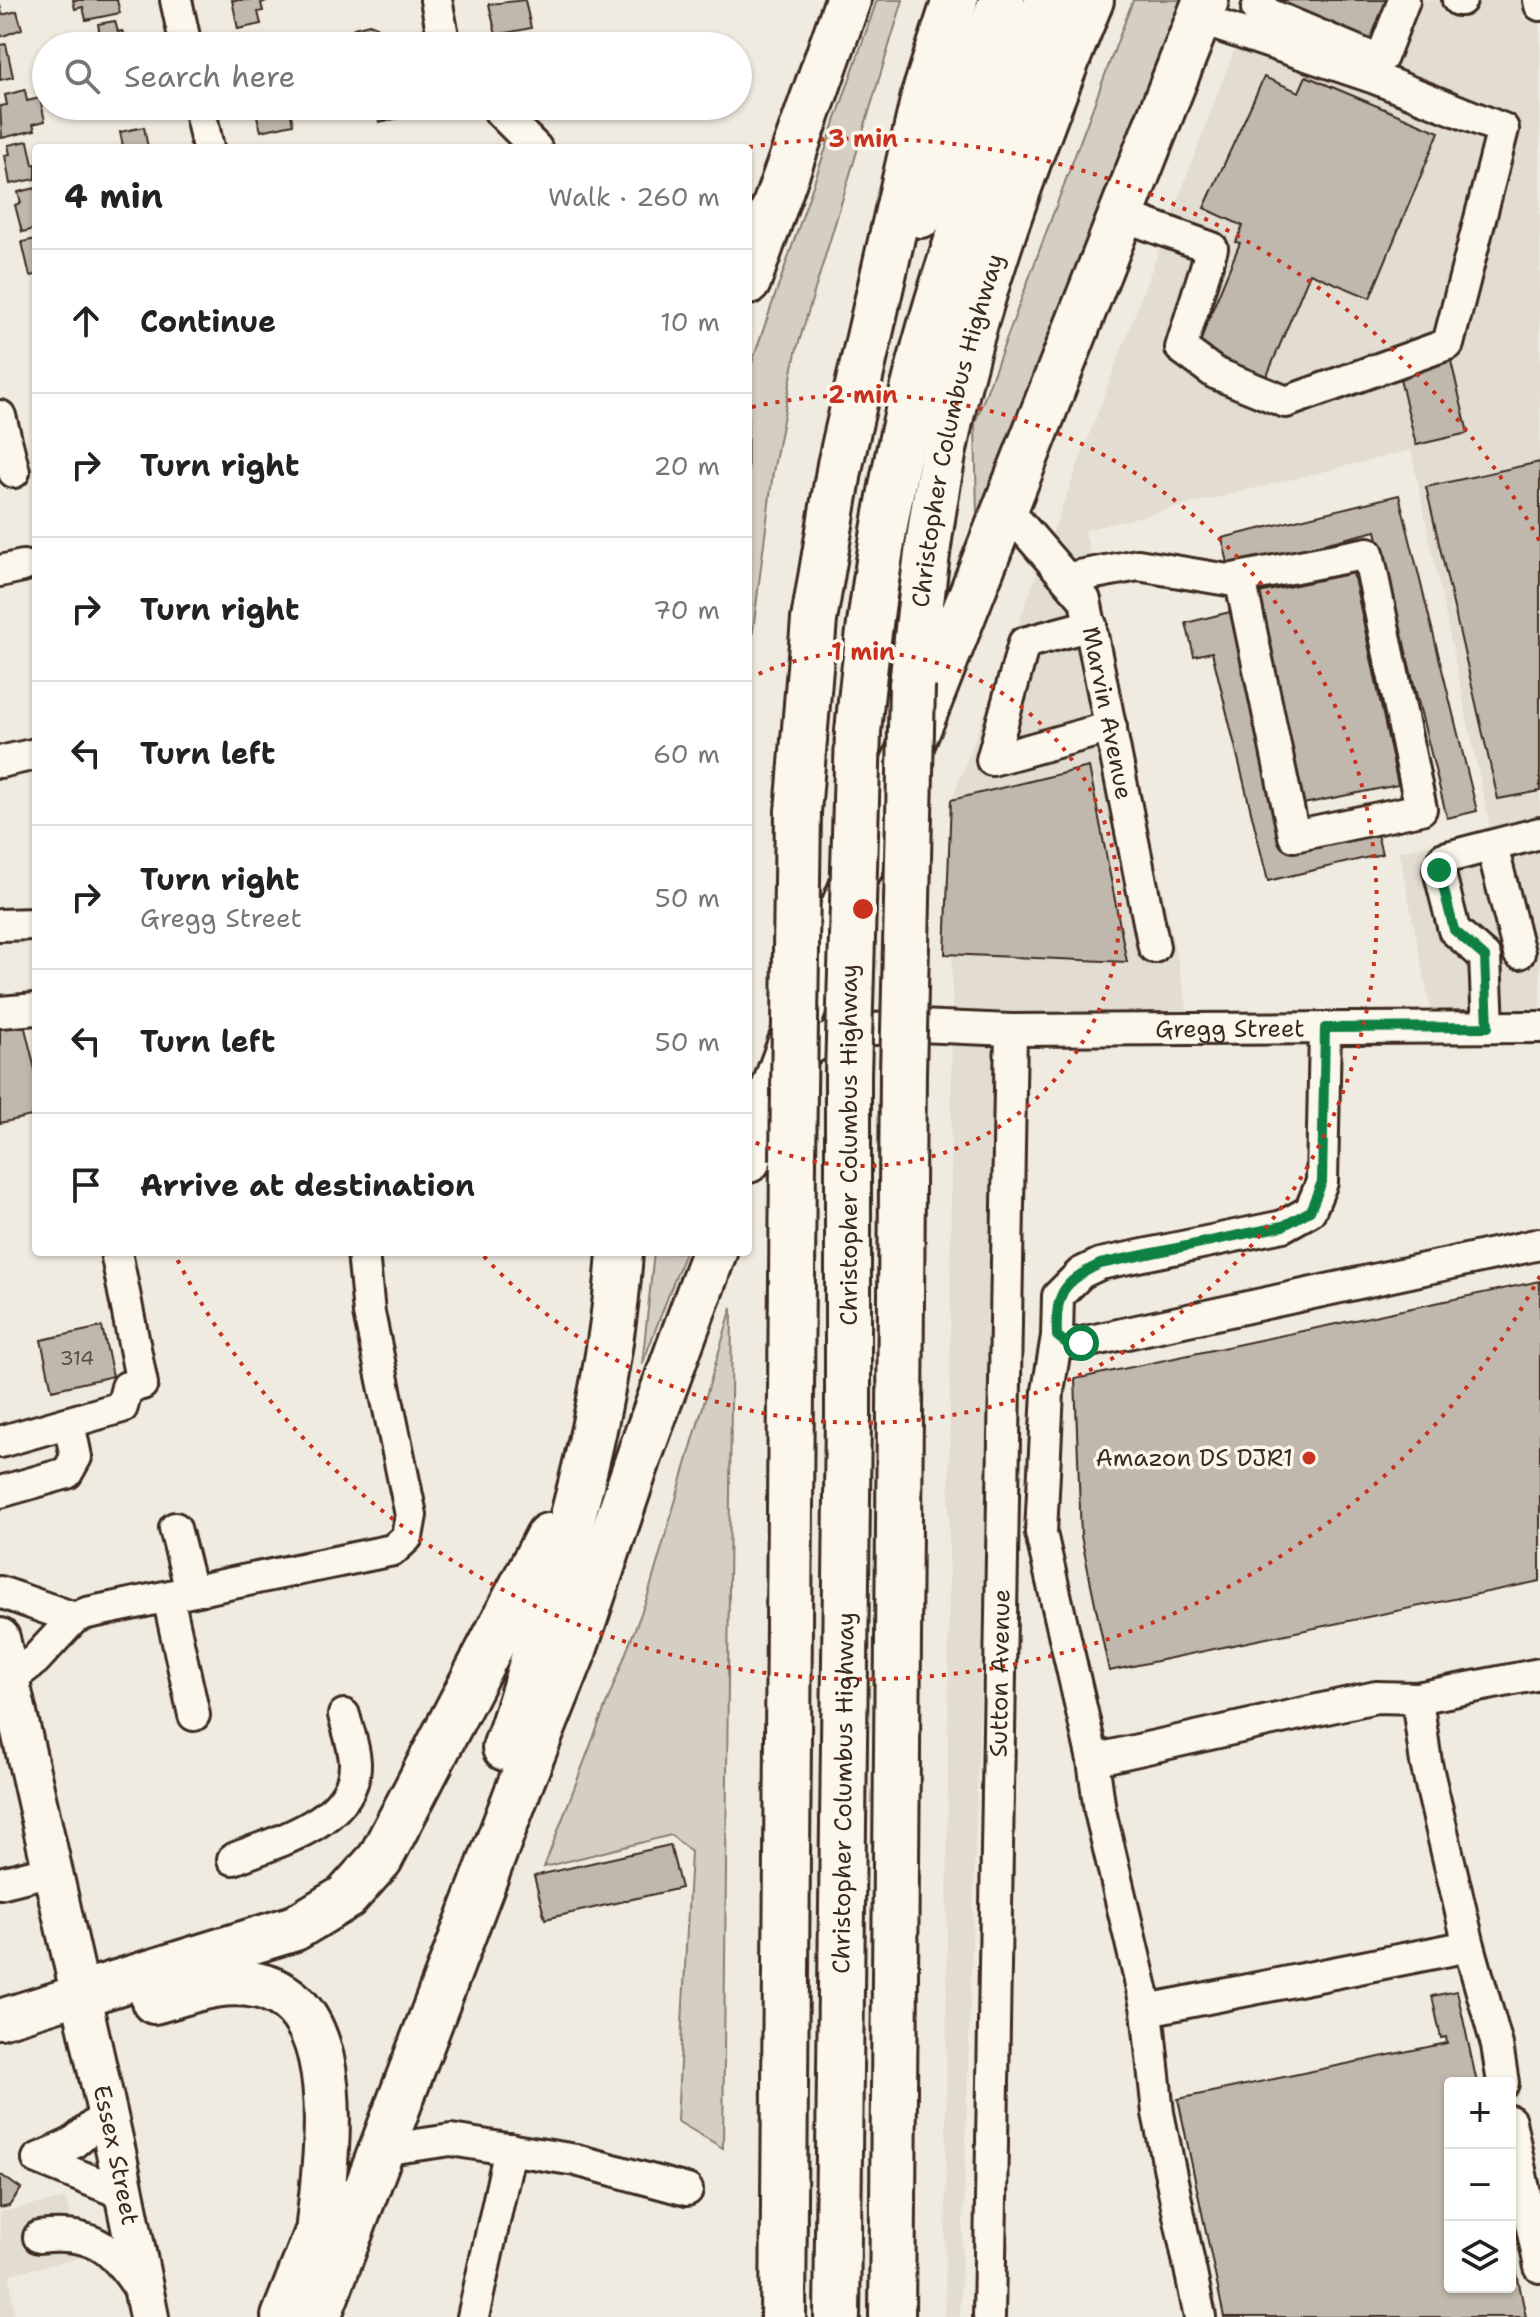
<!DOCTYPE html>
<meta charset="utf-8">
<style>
:root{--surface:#fff;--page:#f2f2f2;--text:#222;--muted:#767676;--line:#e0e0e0}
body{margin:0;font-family:"Shantell Sans",sans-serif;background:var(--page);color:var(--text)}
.controls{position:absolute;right:24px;bottom:24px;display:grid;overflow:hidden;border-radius:8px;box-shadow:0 2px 6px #0004}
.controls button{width:72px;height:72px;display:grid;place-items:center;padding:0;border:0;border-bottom:2px solid var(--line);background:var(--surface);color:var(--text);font:40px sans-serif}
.stop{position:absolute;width:24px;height:24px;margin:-18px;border:6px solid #0b8043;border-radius:50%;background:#fff}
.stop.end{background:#0b8043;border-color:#fff;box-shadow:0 2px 8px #0008}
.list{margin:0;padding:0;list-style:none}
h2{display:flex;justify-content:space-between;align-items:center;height:104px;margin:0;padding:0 32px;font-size:34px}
h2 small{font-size:26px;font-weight:400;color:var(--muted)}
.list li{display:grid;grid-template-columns:52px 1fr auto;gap:24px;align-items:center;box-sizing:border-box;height:144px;padding:0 32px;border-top:2px solid var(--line)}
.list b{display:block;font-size:30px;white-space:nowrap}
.list p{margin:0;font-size:26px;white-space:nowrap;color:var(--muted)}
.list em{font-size:26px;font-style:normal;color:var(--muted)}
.icon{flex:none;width:44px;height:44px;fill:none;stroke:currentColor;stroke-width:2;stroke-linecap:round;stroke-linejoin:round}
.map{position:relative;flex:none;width:1540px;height:2317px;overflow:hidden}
.search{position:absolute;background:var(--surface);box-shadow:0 2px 6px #0004;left:32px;top:32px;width:720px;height:88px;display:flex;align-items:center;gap:20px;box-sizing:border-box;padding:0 28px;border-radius:44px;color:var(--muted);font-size:30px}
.panel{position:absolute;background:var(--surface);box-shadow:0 2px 6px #0004;left:32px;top:144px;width:720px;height:1112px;border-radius:8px}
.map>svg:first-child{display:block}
.built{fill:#e2dcd1}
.green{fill:#d5cec3;stroke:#887c70;stroke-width:2}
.building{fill:#c0b8ad;stroke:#3b2a1e;stroke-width:2}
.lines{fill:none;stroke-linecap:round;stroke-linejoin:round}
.minor-casing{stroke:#3b2a1e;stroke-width:36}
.major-casing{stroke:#3b2a1e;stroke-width:44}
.highway-casing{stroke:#3b2a1e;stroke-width:50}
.minor{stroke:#fbf7ec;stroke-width:30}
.major{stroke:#fbf7ec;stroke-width:38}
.highway{stroke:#fbf7ec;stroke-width:44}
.highway-bridge-casing{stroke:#3b2a1e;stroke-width:50;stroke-linecap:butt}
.highway-bridge{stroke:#fbf7ec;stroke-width:44}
.route{stroke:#0b8043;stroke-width:10}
.ring{fill:none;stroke:#c8321e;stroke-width:4;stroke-dasharray:4 8}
.poi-dot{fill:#c8321e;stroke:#fbf7ec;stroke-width:3}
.labels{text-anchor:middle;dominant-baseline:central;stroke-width:7;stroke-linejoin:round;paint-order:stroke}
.number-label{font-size:20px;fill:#5c4e42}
.street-label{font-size:24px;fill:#3b2a1e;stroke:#fbf7ec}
.poi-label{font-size:24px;fill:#3b2a1e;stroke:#fbf7ec;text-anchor:end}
.centre{fill:#c8321e;stroke:#fbf7ec;stroke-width:4}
.ring-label{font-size:24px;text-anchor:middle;font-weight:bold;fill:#c8321e;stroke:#fbf7ec;stroke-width:7;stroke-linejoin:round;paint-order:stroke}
</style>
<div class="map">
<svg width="1540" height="2317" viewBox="0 0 1540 2317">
<rect width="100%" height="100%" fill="#f0ebe0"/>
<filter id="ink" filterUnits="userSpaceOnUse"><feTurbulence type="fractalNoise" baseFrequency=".0125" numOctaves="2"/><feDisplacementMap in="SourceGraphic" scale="16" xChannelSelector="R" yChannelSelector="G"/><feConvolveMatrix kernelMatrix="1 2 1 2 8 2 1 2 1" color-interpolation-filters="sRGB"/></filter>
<g filter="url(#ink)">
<!-- built -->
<g class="built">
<polygon points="1253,0 1540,0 1540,1036 1435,1031 1399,851 1491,832 1411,450 1085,530 1191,1023 1002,1019 960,2317 945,2317 953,797"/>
<polygon points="66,2198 79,2258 10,2274 14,2317 0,2317 0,2212"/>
</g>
<!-- green -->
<g class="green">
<polygon points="877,0 903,0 796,352 773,472 748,670 748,374"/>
<polygon points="1133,0 1184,0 977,515 975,423"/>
<polygon points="654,1252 685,1252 642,1365"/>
<polygon points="732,1307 723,2148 677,2121 691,1852 671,1835 544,1867 648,1595"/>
</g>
<!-- building -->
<g class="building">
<polygon points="73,0 117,0 120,13 86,20 83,7 75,9"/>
<polygon points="232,0 269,0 261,3 263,11 258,12 261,24 238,29"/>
<polygon points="525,0 531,28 496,35 489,4"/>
<polygon points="1279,0 1389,0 1369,45 1277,5"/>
<polygon points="0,5 2,15 17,11 22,29 0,37"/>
<polygon points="115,21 118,32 122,31 130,46 95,46 93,37 100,35 98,24"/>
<polygon points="369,24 377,27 379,34 384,33 387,46 342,46 350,44 347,34 354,28"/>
<polygon points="6,44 13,77 0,80 0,45"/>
<polygon points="1306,76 1439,132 1370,298 1310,273 1264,383 1194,354 1240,243 1236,242 1243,226 1204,208 1264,77 1299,92"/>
<polygon points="25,90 27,101 40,98 45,121 33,124 35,130 2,138 0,106 7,105 5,95"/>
<polygon points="261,106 289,106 293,124 261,131 255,109"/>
<polygon points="375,106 398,106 400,118 379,122"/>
<polygon points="144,127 148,148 115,148 123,146 120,132"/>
<polygon points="28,141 33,165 36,164 36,179 10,184 5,155 10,154 8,145"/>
<polygon points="36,188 36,229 22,232 15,205 21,203 18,192"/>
<polygon points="36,239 36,275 30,276 22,242"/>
<polygon points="1450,357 1468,433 1416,445 1398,370"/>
<polygon points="1540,462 1540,791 1498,799 1426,487"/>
<polygon points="1399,495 1477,811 1447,818 1376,531 1229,567 1222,538"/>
<polygon points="1353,573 1398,785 1293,806 1249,595"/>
<polygon points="1234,611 1291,846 1375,826 1382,854 1268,881 1212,652 1194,656 1186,623"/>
<polygon points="1089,767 1127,962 945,954 951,800"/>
<polygon points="24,1024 36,1073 36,1115 0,1123 0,1029"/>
<polygon points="1540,1281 1540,1581 1109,1671 1081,1536 1075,1379"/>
<polygon points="102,1327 113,1376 52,1390 41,1340"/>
<polygon points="670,1845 681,1888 545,1919 534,1876"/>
<polygon points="1457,1991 1477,2083 1450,2083 1450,2287 1510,2287 1510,2240 1526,2317 1224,2317 1178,2099 1447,2043 1446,2037 1441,2038 1432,1996"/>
<polygon points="0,2174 21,2189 9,2206 0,2208"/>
</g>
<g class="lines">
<!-- minor casing -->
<g class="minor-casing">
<g id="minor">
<polyline points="176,0 186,46"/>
<polyline points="436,0 445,46"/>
<polyline points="1261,0 1257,9 1375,59 1382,57 1404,0"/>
<polyline points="1458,0 1461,0"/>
<polyline points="1539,0 1540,5"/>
<polyline points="199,106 208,148"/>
<polyline points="500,112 536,148"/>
<polyline points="1121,215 1212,248 1181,348 1215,373 1286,402 1448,344 1503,129 1375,78 1199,19"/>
<polyline points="0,416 14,472"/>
<path id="s1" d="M1005,507L1085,600L1154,947"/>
<polyline points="0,571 23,566"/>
<polyline points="1068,578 1138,565 1228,580 1368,553 1421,809 1294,836 1240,578"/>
<polyline points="1091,625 1024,643 992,760 1111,727"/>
<polyline points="0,762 36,754"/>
<polyline points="1492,846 1519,953"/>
<polyline points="0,925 36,924"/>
<polyline points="0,1012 36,1009"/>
<polyline points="1488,1027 1485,957 1454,930 1439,870 1444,858 1540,833"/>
<polyline points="1325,1028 1322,1182 1310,1211 1283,1226 1100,1264 1081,1273 1058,1296 1057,1336 1066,1343 1081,1343 1540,1244"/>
<path id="s2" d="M790,1073L810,1049L843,1031L919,1026L1011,1030L1540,1027"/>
<polyline points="1057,1336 1048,1391 1041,1533 1093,1760 1100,1811 1147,2010 1469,1946 1426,1763 1417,1698"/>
<polyline points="0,1442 122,1407 127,1387 142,1384 116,1252"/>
<polyline points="0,1492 67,1473 76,1457 69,1423"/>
<polyline points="175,1528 191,1591"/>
<polyline points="0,1592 74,1618"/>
<polyline points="168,1597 194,1715"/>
<polyline points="9,1680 35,1660 74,1618 87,1613 393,1550 407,1537 411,1515 369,1313 363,1252"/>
<polyline points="1093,1760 1376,1697 1417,1698 1540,1674"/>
<path d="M233,1859C275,1842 355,1822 355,1764C355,1749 348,1730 344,1715"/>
<polyline points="0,1883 52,1870"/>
<polyline points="1469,1946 1497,2045 1503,2083"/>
<polyline points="1147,2010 1158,2113 1200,2317"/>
<polyline points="1510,2121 1540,2267"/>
<polyline points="381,2150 451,2140 576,2160 687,2190"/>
<polyline points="38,2159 112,2189 126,2200"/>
<polyline points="38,2159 73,2143 108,2113"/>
<path d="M39,2237C94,2230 114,2249 143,2294"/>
<polyline points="473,2317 510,2149"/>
<path id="s3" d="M989,2317L1011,1030"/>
</g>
</g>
<!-- major casing -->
<g class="major-casing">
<g id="major">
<path id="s4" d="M0,1638L116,2152L149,2317"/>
<polyline points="0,2019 81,1994"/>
</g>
</g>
<!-- highway casing -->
<g class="highway-casing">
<g id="highway">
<polyline points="921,215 1002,0"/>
<polyline points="748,282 848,0"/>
<path id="s5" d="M912,686C922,587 933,488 957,391C990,257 1039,128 1091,0"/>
<path d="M858,732C870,603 889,475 924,349C956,230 1003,115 1048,0"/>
<polyline points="798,812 814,620 840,465 925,92 955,0"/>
<polyline points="748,1160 817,971 925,712 1206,0"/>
<path d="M505,1748C523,1700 535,1651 549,1603C582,1488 612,1372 620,1252"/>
<polyline points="81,1994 295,1928 346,1897 380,1859 548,1536"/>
<path d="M154,2001C174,1996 194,1988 214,1985C354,1964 328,2139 319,2224"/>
<polyline points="284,2317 332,2196"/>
<polyline points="318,2317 520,1785 573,1653 641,1451 714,1252"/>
<polyline points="783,2317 793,1161"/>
<path id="s6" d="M837,2317L848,1416V1074"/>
<polyline points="892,2317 903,1074"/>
</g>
</g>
<!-- minor -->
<use href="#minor" class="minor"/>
<!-- major -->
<use href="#major" class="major"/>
<!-- highway -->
<use href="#highway" class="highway"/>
<!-- highway-bridge casing -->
<g class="highway-bridge-casing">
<g id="highway-bridge">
<polyline points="848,1074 858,732"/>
<polyline points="903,1074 912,686"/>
<polyline points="793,1161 798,812"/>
</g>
</g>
<!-- highway-bridge -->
<use href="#highway-bridge" class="highway-bridge"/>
</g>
</g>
<g class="lines" filter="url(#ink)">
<!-- route -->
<path class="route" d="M1081,1343H1066L1057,1336C1055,1294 1062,1282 1100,1264L1283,1226L1310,1211L1322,1182L1325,1028L1488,1027L1485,957L1454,930L1439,870"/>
</g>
<!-- distance rings -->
<g class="ring">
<path d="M748 679A257 257 0 1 1 748 1139"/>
<path d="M752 407A514 514 0 1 1 481 1253"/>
<path d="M1540 1276A770 770 0 0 1 174 1253M749 147A770 770 0 0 1 1540 542"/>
</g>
<!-- markers -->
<circle class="poi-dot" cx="1309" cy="1458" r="8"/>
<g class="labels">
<!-- number labels -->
<g class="number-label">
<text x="77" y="1358">314</text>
</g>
<!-- street labels -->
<g class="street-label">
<text stroke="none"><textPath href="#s5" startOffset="260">Christopher Columbus Highway</textPath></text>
<text stroke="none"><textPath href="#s1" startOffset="238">Marvin Avenue</textPath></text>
<text stroke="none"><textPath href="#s2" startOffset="456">Gregg Street</textPath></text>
<text transform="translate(849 1145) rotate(-90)">Christopher Columbus Highway</text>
<text stroke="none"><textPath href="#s3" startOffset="644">Sutton Avenue</textPath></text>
<text stroke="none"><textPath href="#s6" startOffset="524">Christopher Columbus Highway</textPath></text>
<text stroke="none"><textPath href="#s4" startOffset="530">Essex Street</textPath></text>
</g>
<!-- poi labels -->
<g class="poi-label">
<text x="1293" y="1458">Amazon DS DJR1</text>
</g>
</g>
<circle cx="863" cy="909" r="12" class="centre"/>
<g class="ring-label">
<text x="863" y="147">3 min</text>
<text x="863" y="403">2 min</text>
<text x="863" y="660">1 min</text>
</g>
</svg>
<div class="controls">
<button>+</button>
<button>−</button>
<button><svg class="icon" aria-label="layers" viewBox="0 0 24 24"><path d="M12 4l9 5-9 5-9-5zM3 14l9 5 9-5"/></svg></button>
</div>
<div class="stop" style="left:1081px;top:1343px"></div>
<div class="stop end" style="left:1439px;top:870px"></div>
<div class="search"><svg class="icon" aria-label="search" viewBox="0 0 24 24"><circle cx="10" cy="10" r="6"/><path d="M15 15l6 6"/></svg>Search here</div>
<section class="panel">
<h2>4 min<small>Walk · 260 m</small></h2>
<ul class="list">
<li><svg class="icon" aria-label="ahead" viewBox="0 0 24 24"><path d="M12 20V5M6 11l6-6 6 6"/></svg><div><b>Continue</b></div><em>10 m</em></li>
<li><svg class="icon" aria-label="right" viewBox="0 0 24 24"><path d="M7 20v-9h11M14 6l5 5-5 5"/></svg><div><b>Turn right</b></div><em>20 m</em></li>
<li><svg class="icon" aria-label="right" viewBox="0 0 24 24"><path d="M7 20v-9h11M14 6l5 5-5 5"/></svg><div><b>Turn right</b></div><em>70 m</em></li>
<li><svg class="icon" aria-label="left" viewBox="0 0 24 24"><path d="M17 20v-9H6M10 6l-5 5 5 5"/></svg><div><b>Turn left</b></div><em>60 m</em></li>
<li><svg class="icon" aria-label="right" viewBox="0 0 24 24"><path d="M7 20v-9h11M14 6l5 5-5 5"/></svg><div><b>Turn right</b><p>Gregg Street</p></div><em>50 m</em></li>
<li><svg class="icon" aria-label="left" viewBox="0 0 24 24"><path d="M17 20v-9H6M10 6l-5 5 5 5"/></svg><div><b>Turn left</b></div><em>50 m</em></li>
<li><svg class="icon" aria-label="arrive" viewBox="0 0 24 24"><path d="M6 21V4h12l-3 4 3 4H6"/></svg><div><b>Arrive at destination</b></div></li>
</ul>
</section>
</div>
